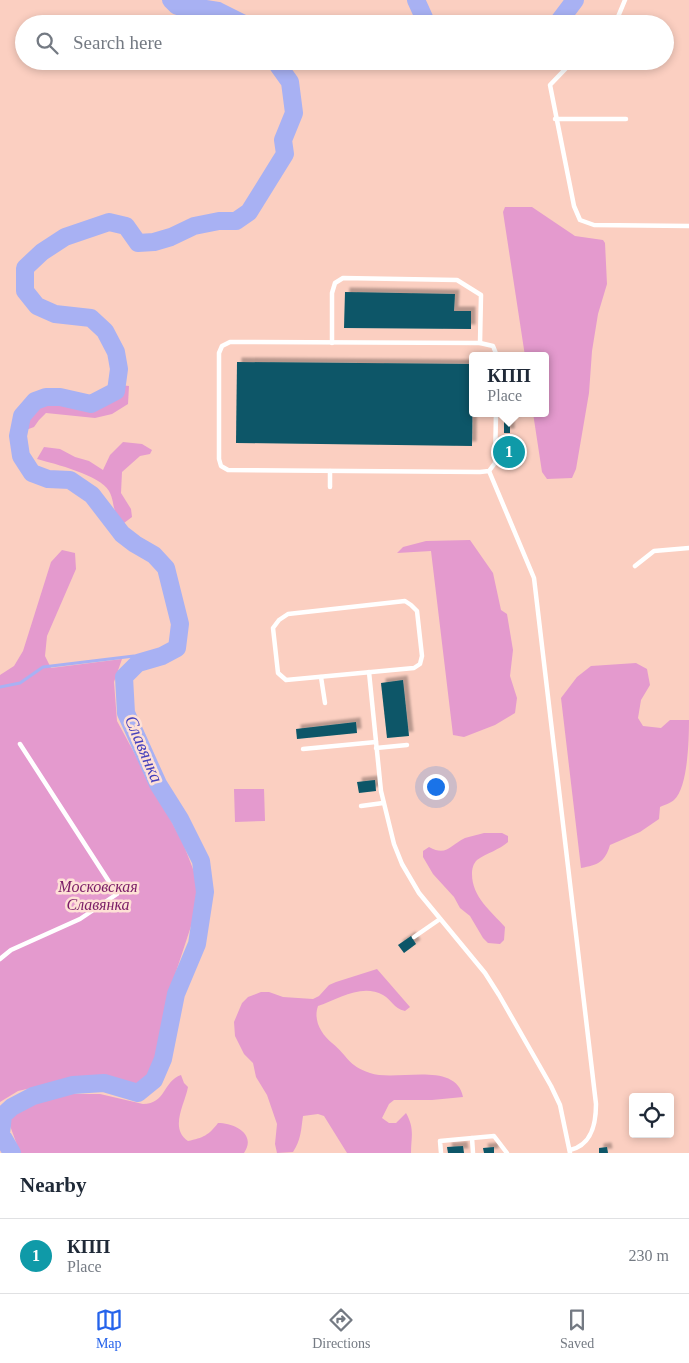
<!DOCTYPE html>
<meta charset="utf-8">
<style>
:root{--surface:#fff;--page:#f6f6f7;--text:#1f2937;--muted:#747a83;--line:#e0e1e3;--accent:#2563eb}
body{margin:0;font-family:"Times New Roman",serif;background:var(--page);color:var(--text)}
.controls{position:absolute;right:15px;bottom:15px;display:grid;overflow:hidden;border-radius:5px;box-shadow:0 2px 8px #0003}
.controls button{width:45px;height:45px;display:grid;place-items:center;padding:0;border:0;border-bottom:1px solid var(--line);background:var(--surface);color:var(--text);font:25px sans-serif}
.you{position:absolute;left:435px;top:786px;width:18px;height:18px;margin:-12px;border:4px solid #fff;border-radius:50%;background:#1a73e8;box-shadow:0 0 0 8px #1a73e833}
.badge{display:grid;place-items:center;width:32px;height:32px;border-radius:50%;background:var(--accent);color:#fff;font-size:16px;font-weight:700}
.pin{position:absolute;translate:-50% -50%;border:2px solid #fff;box-shadow:0 1px 5px #0006}
.popup{position:absolute;left:469px;top:352px;width:80px;height:65px;box-sizing:border-box;display:grid;place-content:center;border-radius:5px;background:var(--surface);filter:drop-shadow(0 1px 4px #0005);font-size:16px;white-space:nowrap;color:var(--muted)}
.popup b{font-size:19px;color:var(--text)}
.popup::after{content:'';position:absolute;left:50%;top:100%;margin-left:-10px;border:10px solid transparent;border-top-color:var(--surface)}
.list{margin:0;padding:0;list-style:none}
h2{display:flex;justify-content:space-between;align-items:center;height:65px;margin:0;padding:0 20px;font-size:21px}
h2 small{font-size:16px;font-weight:400;color:var(--muted)}
.list li{display:grid;grid-template-columns:32px 1fr auto;gap:15px;align-items:center;box-sizing:border-box;height:75px;padding:0 20px;border-top:1px solid var(--line)}
.list b{display:block;font-size:19px;white-space:nowrap}
.list p{margin:0;font-size:16px;white-space:nowrap;color:var(--muted)}
.list em{font-size:16px;font-style:normal;color:var(--muted)}
.icon{flex:none;width:28px;height:28px;fill:none;stroke:currentColor;stroke-width:2;stroke-linecap:round;stroke-linejoin:round}
.map{position:relative;flex:none;width:689px;height:1153px;overflow:hidden}
.search{position:absolute;background:var(--surface);box-shadow:0 2px 8px #0003;left:15px;right:15px;top:15px;height:55px;display:flex;align-items:center;gap:12px;box-sizing:border-box;padding:0 18px;border-radius:28px;color:var(--muted);font-size:19px}
.sheet{height:140px;background:var(--surface)}
nav{display:flex;justify-content:space-around;align-items:center;box-sizing:border-box;height:70px;border-top:1px solid var(--line);background:var(--surface);font-size:14px;color:var(--muted)}
nav a{display:grid;justify-items:center;gap:2px}
nav .on{color:var(--accent)}
.map>svg:first-child{display:block}
.green{fill:#e49ace}
.lines{fill:none;stroke-linecap:round;stroke-linejoin:round}
.stream{stroke:#a8b1f3;stroke-width:3}
.river{stroke:#a8b1f3;stroke-width:18}
.building{fill:#095667;filter:url(#shadow)}
.service{stroke:#fff;stroke-width:4.5}
.labels{text-anchor:middle;dominant-baseline:central;stroke-width:5;stroke-linejoin:round;paint-order:stroke}
.park-label{font-size:16px;font-style:italic;fill:#7a1c66;stroke:#fee0d6}
.water-label{font-size:18px;font-style:italic;fill:#4640bc;stroke:#fee0d6}
</style>
<div class="map">
<svg width="689" height="1153" viewBox="0 0 689 1153">
<defs>
<filter id="shadow"><feDropShadow dx="4.5" dy="-4.5" stdDeviation="1" flood-color="#0004"/></filter>
</defs>
<rect width="100%" height="100%" fill="#fbcfc1"/>
<!-- green -->
<g class="green">
<polygon points="505,207 532,207 575,236 603,240 605,243 607,284 598,314 592,351 589,393 576,469 572,478 547,479 542,472 533,413 545,413 545,356 525,356 503,212"/>
<polygon points="120,385 129,386 128,404 112,414 95,418 46,413 39,420 34,427 26,430 26,419 37,405 57,401 79,407 101,405 118,395"/>
<path d="M123,442L142,444L152,450L150,454L140,456L122,472L121,493L131,509L132,517L124,523C110,510 116,504 109,491C100,475 55,464 37,459L44,447L60,449L75,457L89,461L103,470L110,455Z"/>
<polygon points="470,540 493,573 501,610 507,614 513,650 510,676 517,698 515,713 495,725 464,737 453,735 431,551 397,553 403,547 426,541"/>
<polygon points="62,550 75,553 76,569 47,636 45,656 51,668 122,659 114,682 117,721 183,843 198,882 194,917 172,984 161,1058 153,1073 142,1083 128,1084 107,1078 58,1082 18,1091 0,1102 0,675 14,666 23,651 51,562"/>
<path d="M636,663L647,669L650,685L641,700L638,718L643,726L661,728L670,720H689C689,739 688,788 674,800C671,803 664,805 660,807L659,819L640,832L610,845C605,862 598,865 581,868L561,698L577,677L591,666Z"/>
<polygon points="264,789 265,821 235,822 234,789"/>
<path d="M484,833H502L508,836V842C499,850 487,853 477,860C473,864 472,869 472,874C472,897 491,911 505,927L504,940L500,944L488,943L483,938L470,916L460,908L454,897L433,874L423,857V851L429,847C447,857 450,845 465,838C471,836 478,835 484,833Z"/>
<path d="M377,969L410,1007L405,1011C393,1008 392,1000 383,995C362,983 338,999 318,1006C313,1020 321,1034 332,1043C349,1057 347,1065 370,1073C396,1082 456,1060 463,1097L432,1100H394L389,1104L382,1118L389,1123H396L406,1113C415,1129 411,1137 411,1153H347L324,1116L318,1114L303,1116C301,1130 301,1140 293,1152L277,1153L275,1144L277,1124L267,1095L256,1077L253,1063L244,1054L235,1036L234,1022L242,1003L248,997L261,992H269L283,997L313,999L319,996L329,985L336,982Z"/>
<path d="M181,1075L184,1083L188,1087C185,1104 169,1128 188,1141C203,1138 209,1135 218,1123C234,1123 257,1134 244,1153H20L9,1123L11,1115L19,1108L53,1095L58,1096L65,1094H100L143,1104C166,1104 163,1081 181,1075Z"/>
</g>
<g class="lines">
<!-- stream -->
<polyline class="stream" points="0,687 20,683 43,667 134,656 144,661"/>
<!-- river -->
<g class="river">
<polyline points="171,0 177,6 194,7 218,11 244,24"/>
<polyline points="416,0 426,22 428,24"/>
<polyline points="557,24 575,0"/>
<polyline points="12,1153 1,1134 3,1115 12,1107 33,1096 73,1085 104,1083 138,1093 154,1080 163,1059 176,994 197,944 205,892 201,861 180,819 158,784 126,713 124,677 138,663 162,656 177,648 180,624 166,568 154,555 135,544 122,534 92,495 70,480 48,479 32,473 21,456 18,436 22,416 35,401 46,397 60,397 91,404 116,391 119,369 116,352 105,331 91,318 55,314 37,306 25,291 25,268 42,252 65,237 109,222 126,226 138,243 154,242 171,237 194,226 219,221 236,221 249,212 285,154 283,140 294,113 290,82 275,61"/>
</g>
</g>
<!-- building -->
<g class="building">
<polygon points="345,292 455,294 454,311 471,311 471,329 344,328"/>
<polygon points="237,362 473,364 472,446 236,443"/>
<rect x="504" y="419" width="6" height="14"/>
<polygon points="504,447 515,447 515,457 503,457"/>
<polygon points="403,680 409,736 387,738 381,683"/>
<polygon points="356,722 357,733 297,739 296,729"/>
<polygon points="375,780 376,791 359,793 357,782"/>
<polygon points="411,936 416,944 404,953 398,945"/>
<polygon points="463,1146 464,1153 448,1153 447,1147"/>
<polygon points="494,1147 494,1153 484,1153 483,1148"/>
<polygon points="607,1147 608,1153 599,1153 599,1148"/>
</g>
<g class="lines">
<!-- service -->
<g class="service">
<polyline points="615,24 625,0"/>
<polyline points="573,61 550,85 574,206 580,220 594,225 689,226"/>
<polyline points="555,119 626,119"/>
<polyline points="332,343 332,293 335,283 343,278 457,280 481,295 480,343"/>
<polyline points="496,413 495,463 489,471 480,472 228,470 221,466 219,459 219,353 222,346 230,342 480,343 493,346 497,356"/>
<polyline points="330,471 330,487"/>
<path d="M489,471L534,578L596,1104C596,1124 592,1145 570,1150"/>
<polyline points="635,566 654,551 689,548"/>
<polygon points="405,601 411,605 417,611 422,656 420,664 414,668 286,680 278,673 273,628 279,620 288,614"/>
<polyline points="369,672 381,791 394,844 402,864 419,893 485,973 499,995 551,1086 560,1105 570,1153"/>
<polyline points="321,677 325,703"/>
<polyline points="376,748 407,745"/>
<polyline points="303,749 376,742"/>
<polyline points="361,806 383,803"/>
<polyline points="414,937 440,919"/>
<polyline points="0,959 11,950 80,919 117,894 20,744"/>
<polyline points="472,1138 473,1153"/>
<polyline points="441,1153 440,1141 494,1136 507,1153"/>
</g>
</g>
<g class="labels">
<!-- park labels -->
<g class="park-label">
<text x="98" y="886">Московская<tspan x="98" dy="18">Славянка</tspan></text>
</g>
<!-- water labels -->
<g class="water-label">
<text transform="translate(144 749) rotate(67)">Славянка</text>
</g>
</g>
</svg>
<div class="controls">
<button><svg class="icon" aria-label="locate" viewBox="0 0 24 24"><circle cx="12" cy="12" r="6"/><path d="M12 2v4M12 18v4M2 12h4M18 12h4"/></svg></button>
</div>
<div class="you"></div>
<div class="pin badge" style="left:509px;top:452px;background:#0f9aa8">1</div>
<div class="popup"><b>КПП</b>Place</div>
<div class="search"><svg class="icon" aria-label="search" viewBox="0 0 24 24"><circle cx="10" cy="10" r="6"/><path d="M15 15l6 6"/></svg>Search here</div>
</div>
<section class="sheet">
<h2>Nearby<small></small></h2>
<ul class="list">
<li><span class="badge" style="background:#0f9aa8">1</span><div><b>КПП</b><p>Place</p></div><em>230 m</em></li>
</ul>
</section>
<nav>
<a class="on"><svg class="icon" aria-label="map" viewBox="0 0 24 24"><path d="M3 6l6-2 6 2 6-2v14l-6 2-6-2-6 2zM9 4v14M15 6v14"/></svg>Map</a>
<a><svg class="icon" aria-label="directions" viewBox="0 0 24 24"><path d="M12 3l9 9-9 9-9-9zM9 14v-3h6M13 9l2 2-2 2"/></svg>Directions</a>
<a><svg class="icon" aria-label="saved" viewBox="0 0 24 24"><path d="M7 4h10v16l-5-4-5 4z"/></svg>Saved</a>
</nav>
